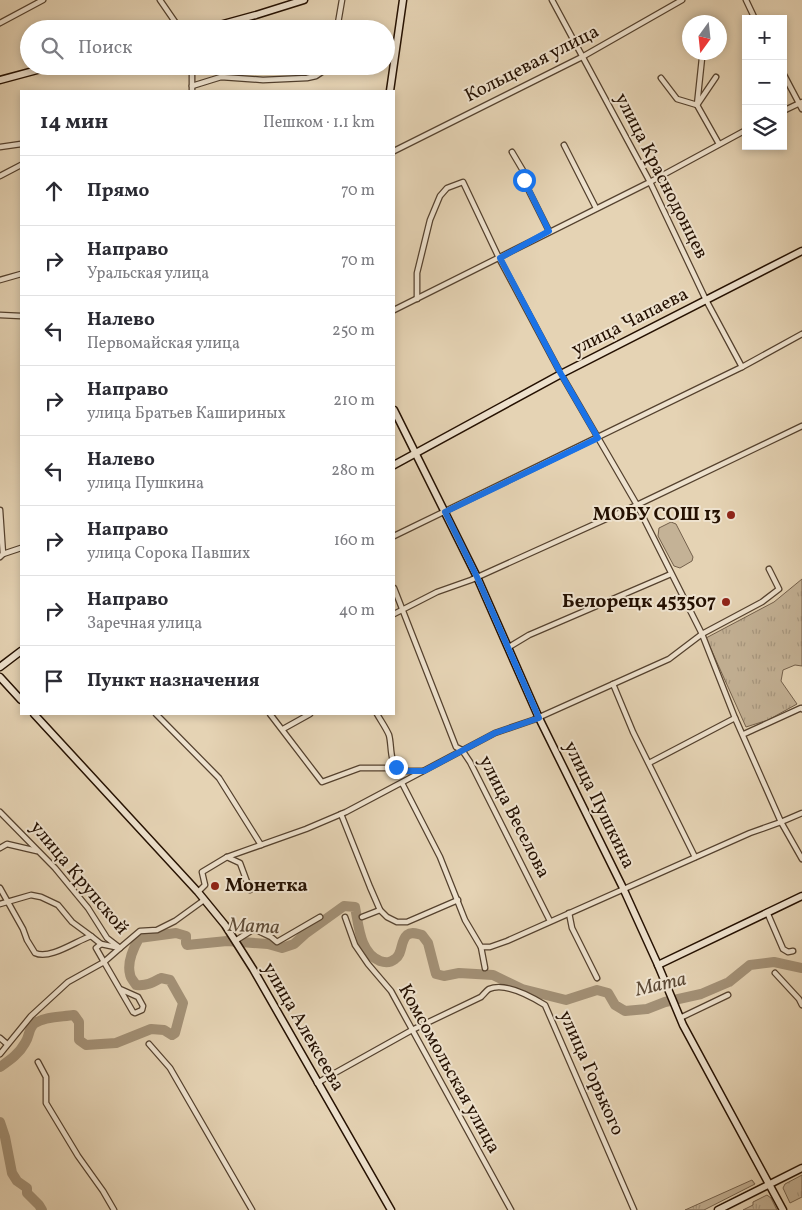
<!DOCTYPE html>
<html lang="ru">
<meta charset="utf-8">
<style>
:root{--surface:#fff;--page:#f2f2f3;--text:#2b2b33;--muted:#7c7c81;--line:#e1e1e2}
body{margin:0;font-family:Vollkorn,serif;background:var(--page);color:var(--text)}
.controls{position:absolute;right:15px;top:15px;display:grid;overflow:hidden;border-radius:0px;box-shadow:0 2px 8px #0003}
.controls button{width:45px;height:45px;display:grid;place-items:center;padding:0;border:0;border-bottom:1px solid var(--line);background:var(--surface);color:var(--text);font:25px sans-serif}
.compass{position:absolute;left:682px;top:15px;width:45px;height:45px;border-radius:50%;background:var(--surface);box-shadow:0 2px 8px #0003;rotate:195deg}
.stop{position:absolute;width:15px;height:15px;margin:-11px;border:4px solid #1a73e8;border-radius:50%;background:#fff}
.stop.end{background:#1a73e8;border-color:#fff;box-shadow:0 1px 5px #0008}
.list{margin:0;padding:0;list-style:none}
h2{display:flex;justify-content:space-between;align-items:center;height:65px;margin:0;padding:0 20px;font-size:21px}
h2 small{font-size:16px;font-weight:400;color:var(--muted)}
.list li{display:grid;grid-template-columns:32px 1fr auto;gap:15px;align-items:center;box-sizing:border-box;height:70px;padding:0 20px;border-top:1px solid var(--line)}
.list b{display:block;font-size:19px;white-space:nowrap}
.list p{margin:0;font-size:16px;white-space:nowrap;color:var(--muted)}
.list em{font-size:16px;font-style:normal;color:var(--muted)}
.icon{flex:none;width:28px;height:28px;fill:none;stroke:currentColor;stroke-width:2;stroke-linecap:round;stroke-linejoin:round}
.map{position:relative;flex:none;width:802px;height:1210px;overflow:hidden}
.search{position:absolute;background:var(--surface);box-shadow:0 2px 8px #0003;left:20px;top:20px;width:375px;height:55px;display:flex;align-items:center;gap:12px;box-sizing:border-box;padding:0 18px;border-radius:28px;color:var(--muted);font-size:19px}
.panel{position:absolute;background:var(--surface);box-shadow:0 2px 8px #0003;left:20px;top:90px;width:375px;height:625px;border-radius:0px}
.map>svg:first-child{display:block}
.grass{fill:url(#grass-tufts);stroke:#74614c}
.garden{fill:#c4b296;stroke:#74614c}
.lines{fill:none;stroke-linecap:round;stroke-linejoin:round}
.river{stroke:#a39177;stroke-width:10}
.street-casing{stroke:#54412e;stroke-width:7}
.secondary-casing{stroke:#241001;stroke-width:9}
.street{stroke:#eee2ce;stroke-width:4.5}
.secondary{stroke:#eee2ce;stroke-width:6}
.route{stroke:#1a73e8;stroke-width:6}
.poi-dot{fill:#8f2418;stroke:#eee2ce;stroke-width:2}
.labels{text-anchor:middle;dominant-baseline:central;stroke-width:4;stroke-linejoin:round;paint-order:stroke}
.street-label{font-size:19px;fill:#241001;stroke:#eee2ce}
.poi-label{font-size:19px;font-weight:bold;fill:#241001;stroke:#eee2ce;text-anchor:end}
.water-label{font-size:20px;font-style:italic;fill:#5d4a36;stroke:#eee2ce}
</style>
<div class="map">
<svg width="802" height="1210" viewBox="0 0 802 1210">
<defs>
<pattern id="grass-tufts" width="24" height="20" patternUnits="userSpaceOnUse" patternTransform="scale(1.25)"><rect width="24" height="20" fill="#c4b296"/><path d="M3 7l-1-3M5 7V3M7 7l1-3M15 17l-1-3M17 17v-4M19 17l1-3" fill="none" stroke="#a89880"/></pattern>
</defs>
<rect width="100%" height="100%" fill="#e5d3b4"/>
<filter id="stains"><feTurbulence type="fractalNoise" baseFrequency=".004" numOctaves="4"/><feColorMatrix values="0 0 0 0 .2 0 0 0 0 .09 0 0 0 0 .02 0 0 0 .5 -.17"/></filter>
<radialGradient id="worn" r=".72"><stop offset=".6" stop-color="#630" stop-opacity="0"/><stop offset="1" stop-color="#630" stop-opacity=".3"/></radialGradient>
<!-- grass -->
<g class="grass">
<polygon points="802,579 802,666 795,665 783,670 781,681 797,704 768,720 746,727 706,638 774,602"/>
<polygon points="802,1175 802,1197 790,1203 783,1188 785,1184"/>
<polygon points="752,1180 755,1184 704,1210 685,1210"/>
<polygon points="767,1195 771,1198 777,1210 743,1210 753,1205 753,1202"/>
</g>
<!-- garden -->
<polygon class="garden" points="671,522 676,524 693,557 692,561 680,568 674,566 658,536 659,528"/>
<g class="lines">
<!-- river -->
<g class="river">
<path d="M0,1067C10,1060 19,1054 25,1043C30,1036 28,1028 35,1023C46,1016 62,1017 74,1015L79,1022V1040L86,1045L116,1043L151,1029L164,1030L172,1035L175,1033L183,1003L170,980L161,978C152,983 147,986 136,985C134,981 130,978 130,974C127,963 134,947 139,938L176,933L186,936V943L187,945L227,941L268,944L282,948L294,944L305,934L344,906L355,907C359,927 360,953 380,961C386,963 390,963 395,959C403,954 400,941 407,935C412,931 417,934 422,935L428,943L436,974L444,976L459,973L493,975L522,989L566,1000L597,990L608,993L615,1005L625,1011L647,1009L665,1002L701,994L729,982L750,965L774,962L802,968"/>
<polyline points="0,1122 5,1137 12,1173 17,1181 27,1188 27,1193 39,1205 42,1210"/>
</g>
<!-- street casing -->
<g class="street-casing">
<g id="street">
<polyline points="160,0 180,29"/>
<polyline points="552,0 650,182 706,300 742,367"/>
<polyline points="746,0 755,19"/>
<polyline points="0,23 43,0"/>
<polyline points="337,29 342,0"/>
<polyline points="702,58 697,105 719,144"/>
<polyline points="783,73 802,109"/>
<polyline points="661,78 677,99 697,105 716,77"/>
<polyline points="192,86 221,77 263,80 307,78 316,76 322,72 326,66"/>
<polyline points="192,91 192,66"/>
<polyline points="783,111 802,102"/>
<polyline points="564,145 596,208"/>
<polyline points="0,147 21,144"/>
<polyline points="394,151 582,57 682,0"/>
<polyline points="512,152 525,174 524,181 549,231"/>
<polyline points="0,176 21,165"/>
<polyline points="0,280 21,274"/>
<polyline points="417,299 417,273 430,220 440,196 447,188 463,182 499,258 561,374 637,505 702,634 735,718 781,822 802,859"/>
<polyline points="394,310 650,182 746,130"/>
<polyline points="0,315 21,316"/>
<polyline points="0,510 3,554 0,557"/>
<polyline points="394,536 742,367 802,334"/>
<polyline points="3,554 21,548"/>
<polyline points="394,588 456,747 462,750 470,762 550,921"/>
<polyline points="394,614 437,592 471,580 637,505 802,426"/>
<polyline points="509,647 529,635 671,574"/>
<polyline points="613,684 633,732 695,857"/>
<polyline points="156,714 219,778 261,845"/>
<polyline points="270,714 322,782 360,768 387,768 400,771 422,771"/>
<path d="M377,714C381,721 386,728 389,735C392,746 389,762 399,769"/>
<polyline points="283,729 310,714"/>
<polyline points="744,734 801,708 802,709"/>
<polyline points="649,763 735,718"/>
<polyline points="402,783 440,857 465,920 481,947 490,947 507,941 750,833 781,822 802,813"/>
<polyline points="0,812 55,868 88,908 107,938 120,948 104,962 133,1012 135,1013 142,1010 143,1006 138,997 120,989"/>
<polyline points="341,814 370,887 380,910 387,917 397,922 407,922 458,900"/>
<polyline points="0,848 7,844 37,851"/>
<polyline points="227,857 240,863 250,890"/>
<path d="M0,888L23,929L27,940L35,953C50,960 76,941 91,936L101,944"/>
<polyline points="198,892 205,885 202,872 227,857 306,829 346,812 495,733 533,720 669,659 702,634 762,602 779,589 769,569"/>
<polyline points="0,904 31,895 41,897 58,905 72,922 91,936"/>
<polyline points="767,912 783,949 788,952 793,951"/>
<polyline points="569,913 572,928 597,978"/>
<polyline points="345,917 355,945 368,964 391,991 511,1210"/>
<polyline points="362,917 380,910"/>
<polyline points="235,941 254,929 271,937 277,942 320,917"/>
<polyline points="481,947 485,968"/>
<polyline points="775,973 799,999 802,1005"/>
<polyline points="680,1018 728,995"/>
<polyline points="0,1038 7,1044"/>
<polyline points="149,1044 170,1068 252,1210"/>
<polyline points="0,1054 31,1016 68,982 104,962 96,948 101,944 120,948 140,931 157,930 175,921 204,900"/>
<polyline points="38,1062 46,1077 46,1103 78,1156 103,1191 114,1210"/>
<path d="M317,1083L412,1030L481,997C484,994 486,991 489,989C505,982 532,997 545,1005L634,1210"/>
</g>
</g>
<!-- secondary casing -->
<g class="secondary-casing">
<g id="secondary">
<polyline points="205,29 256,15 304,0"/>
<polyline points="0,80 52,66"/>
<polyline points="390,91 403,0"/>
<polyline points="394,410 477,577 539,718 623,888 658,965 683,1025 783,1210"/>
<polyline points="394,465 561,374 802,251"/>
<polyline points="0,667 21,651"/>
<polyline points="0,677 21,700"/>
<polyline points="34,714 198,892 225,925 253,969 391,1210"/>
<polyline points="658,965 802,896"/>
<polyline points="718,1210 802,1168"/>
</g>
</g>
<!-- street -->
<use href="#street" class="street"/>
<!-- secondary -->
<use href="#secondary" class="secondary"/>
</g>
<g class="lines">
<!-- route -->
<polyline class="route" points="396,767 400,771 424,771 495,733 539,718 477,577 445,512 598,438 561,374 500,258 549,231 524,180"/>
</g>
<!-- markers -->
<g class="poi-dot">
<circle cx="731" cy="515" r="5"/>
<circle cx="726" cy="602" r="5"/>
<circle cx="215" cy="886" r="5"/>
</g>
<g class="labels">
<!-- street labels -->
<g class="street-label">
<text transform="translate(532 64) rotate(-27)">Кольцевая улица</text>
<text transform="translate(661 176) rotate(63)">улица Краснодонцев</text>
<text transform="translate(630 322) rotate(-27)">улица Чапаева</text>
<text transform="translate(599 805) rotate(64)">улица Пушкина</text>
<text transform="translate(514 817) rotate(63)">улица Веселова</text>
<text transform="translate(79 878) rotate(50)">улица Крупской</text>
<text transform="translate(303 1027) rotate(60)">улица Алексеева</text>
<text transform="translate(449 1069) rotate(61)">Комсомольская улица</text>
<text transform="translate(591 1073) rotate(66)">улица Горького</text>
</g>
<!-- poi labels -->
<g class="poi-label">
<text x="721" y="515">МОБУ СОШ 13</text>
<text x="716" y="602">Белорецк 453507</text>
<text x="225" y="886" text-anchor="start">Монетка</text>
</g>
<!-- water labels -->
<g class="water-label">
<text transform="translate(254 927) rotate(3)">Мата</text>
<text transform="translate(661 985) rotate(-13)">Мата</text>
</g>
</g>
<rect width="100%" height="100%" filter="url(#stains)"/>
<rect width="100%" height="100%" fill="url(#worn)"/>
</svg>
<div class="controls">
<button>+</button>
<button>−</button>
<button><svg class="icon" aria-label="layers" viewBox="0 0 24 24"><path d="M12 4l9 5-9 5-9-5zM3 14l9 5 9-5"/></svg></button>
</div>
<svg class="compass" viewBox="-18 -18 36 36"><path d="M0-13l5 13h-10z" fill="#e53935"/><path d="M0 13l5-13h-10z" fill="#7c7c81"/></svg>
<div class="stop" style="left:524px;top:180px"></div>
<div class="stop end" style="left:396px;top:767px"></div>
<div class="search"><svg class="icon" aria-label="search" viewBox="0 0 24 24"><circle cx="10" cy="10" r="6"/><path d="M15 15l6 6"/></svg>Поиск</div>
<section class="panel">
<h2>14 мин<small>Пешком · 1.1 km</small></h2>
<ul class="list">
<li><svg class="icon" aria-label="ahead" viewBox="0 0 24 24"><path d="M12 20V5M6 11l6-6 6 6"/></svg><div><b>Прямо</b></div><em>70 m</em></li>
<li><svg class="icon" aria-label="right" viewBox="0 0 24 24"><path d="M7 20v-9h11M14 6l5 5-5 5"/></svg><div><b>Направо</b><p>Уральская улица</p></div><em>70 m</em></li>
<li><svg class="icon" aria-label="left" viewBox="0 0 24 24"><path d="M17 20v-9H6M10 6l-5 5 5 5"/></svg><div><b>Налево</b><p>Первомайская улица</p></div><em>250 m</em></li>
<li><svg class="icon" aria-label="right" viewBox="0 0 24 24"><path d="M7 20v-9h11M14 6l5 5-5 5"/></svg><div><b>Направо</b><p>улица Братьев Кашириных</p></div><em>210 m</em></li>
<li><svg class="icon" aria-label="left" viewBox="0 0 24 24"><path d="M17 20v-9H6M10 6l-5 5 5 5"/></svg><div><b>Налево</b><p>улица Пушкина</p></div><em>280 m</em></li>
<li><svg class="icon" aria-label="right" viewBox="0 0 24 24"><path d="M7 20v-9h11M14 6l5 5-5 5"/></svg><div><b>Направо</b><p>улица Сорока Павших</p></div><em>160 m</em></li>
<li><svg class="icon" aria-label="right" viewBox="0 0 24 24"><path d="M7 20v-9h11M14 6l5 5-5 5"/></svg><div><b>Направо</b><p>Заречная улица</p></div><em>40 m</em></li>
<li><svg class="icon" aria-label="arrive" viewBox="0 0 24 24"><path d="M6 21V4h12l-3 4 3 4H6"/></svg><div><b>Пункт назначения</b></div></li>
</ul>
</section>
</div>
